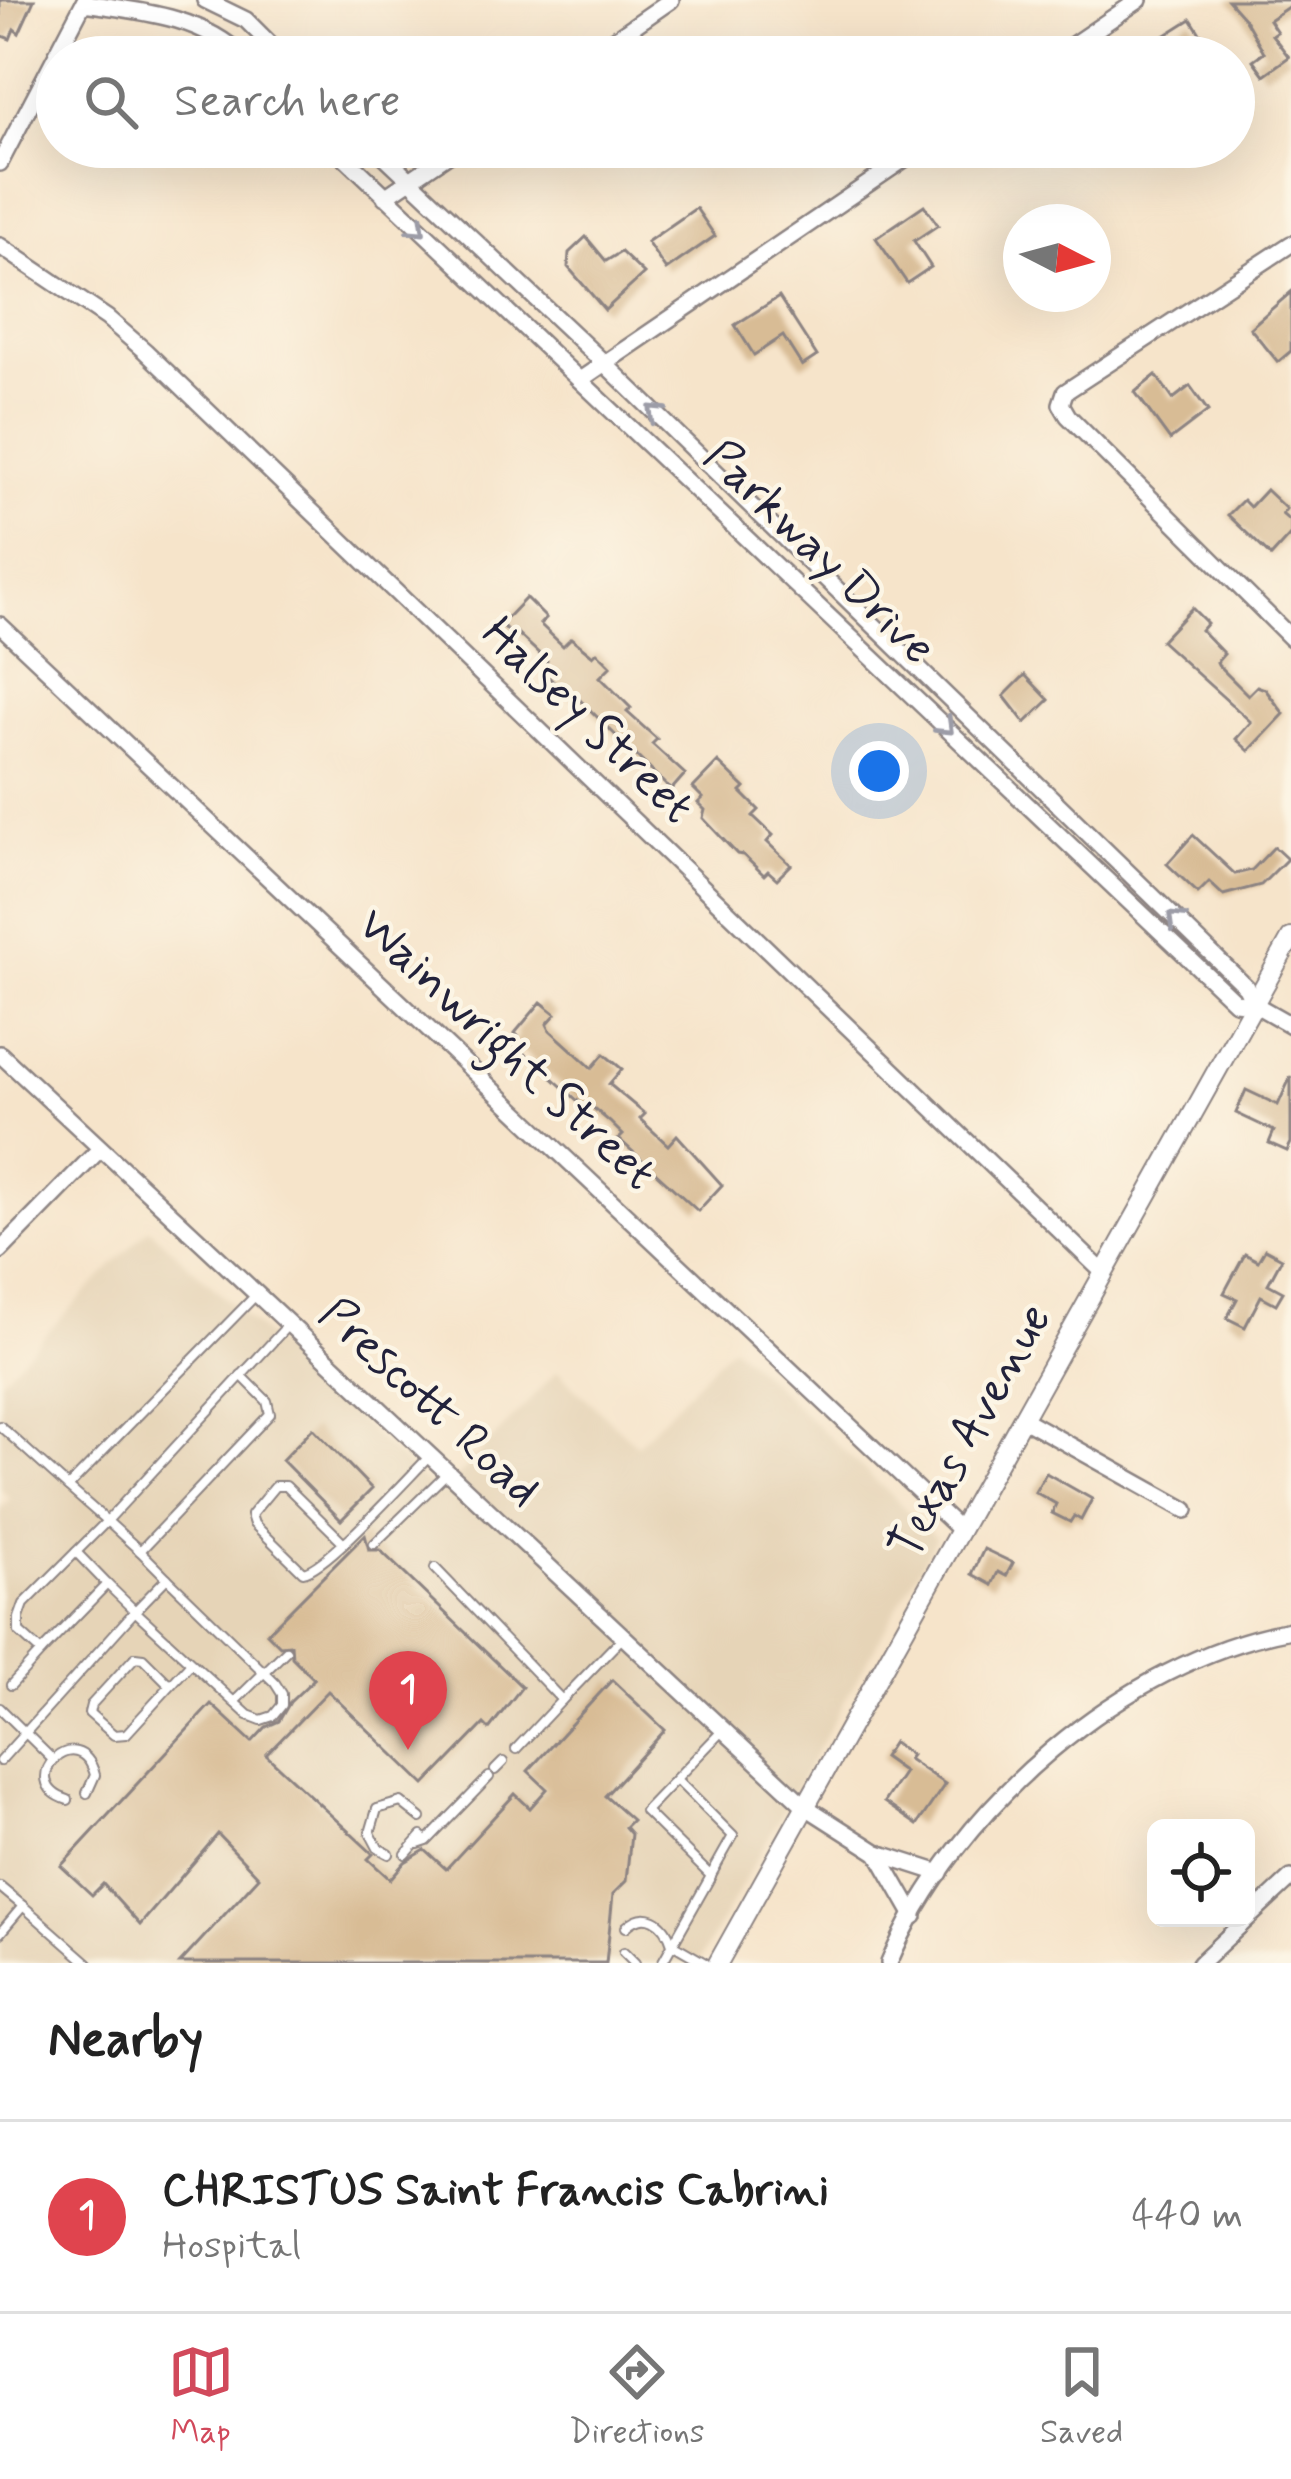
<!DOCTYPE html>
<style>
:root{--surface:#fff;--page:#f2f2f2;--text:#222;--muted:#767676;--line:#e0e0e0;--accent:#d1495b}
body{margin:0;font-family:Mynerve,sans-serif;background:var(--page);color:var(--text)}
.controls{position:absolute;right:36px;bottom:36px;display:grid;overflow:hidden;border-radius:18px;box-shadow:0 12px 48px #0002}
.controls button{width:108px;height:108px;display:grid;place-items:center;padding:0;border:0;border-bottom:3px solid var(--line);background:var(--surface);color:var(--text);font:60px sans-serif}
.compass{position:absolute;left:1003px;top:204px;width:108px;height:108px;border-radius:50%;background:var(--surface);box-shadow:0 12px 48px #0002;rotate:96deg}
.you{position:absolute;left:879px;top:771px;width:42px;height:42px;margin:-30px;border:9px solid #fff;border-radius:50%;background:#1a73e8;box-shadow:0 0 0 18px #1a73e833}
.badge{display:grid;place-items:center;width:78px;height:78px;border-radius:50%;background:var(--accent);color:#fff;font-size:39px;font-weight:700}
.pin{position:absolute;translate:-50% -99px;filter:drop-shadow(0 3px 6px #0008)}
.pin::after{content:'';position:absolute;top:63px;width:42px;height:36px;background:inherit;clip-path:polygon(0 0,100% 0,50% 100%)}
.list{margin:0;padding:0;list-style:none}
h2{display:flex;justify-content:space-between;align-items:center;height:156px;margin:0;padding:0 48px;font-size:51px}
h2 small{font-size:39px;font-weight:400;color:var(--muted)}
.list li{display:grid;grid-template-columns:78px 1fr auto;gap:36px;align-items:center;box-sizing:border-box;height:192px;padding:0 48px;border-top:3px solid var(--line)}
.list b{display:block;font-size:45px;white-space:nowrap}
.list p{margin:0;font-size:39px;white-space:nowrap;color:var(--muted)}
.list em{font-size:39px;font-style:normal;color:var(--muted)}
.icon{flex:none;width:66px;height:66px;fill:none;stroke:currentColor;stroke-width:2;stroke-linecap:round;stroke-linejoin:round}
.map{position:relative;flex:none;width:1291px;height:1963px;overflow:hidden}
.search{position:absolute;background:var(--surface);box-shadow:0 12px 48px #0002;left:36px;right:36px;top:36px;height:132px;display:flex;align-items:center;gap:30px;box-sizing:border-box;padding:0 42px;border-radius:66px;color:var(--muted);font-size:45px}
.sheet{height:348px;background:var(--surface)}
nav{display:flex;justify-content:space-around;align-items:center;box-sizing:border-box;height:168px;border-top:3px solid var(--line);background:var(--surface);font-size:33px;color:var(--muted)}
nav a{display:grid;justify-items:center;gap:6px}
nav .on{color:var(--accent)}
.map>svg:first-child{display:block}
.built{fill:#e6d4b7}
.building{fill:#d8bc95}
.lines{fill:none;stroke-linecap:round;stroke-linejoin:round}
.service-casing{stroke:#8c8382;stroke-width:12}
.minor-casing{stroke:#8c8382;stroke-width:20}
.tertiary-casing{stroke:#8c8382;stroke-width:22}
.service{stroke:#fff;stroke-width:8}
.minor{stroke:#fff;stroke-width:15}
.tertiary{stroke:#fff;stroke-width:18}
.oneway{stroke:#9c9ca7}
.labels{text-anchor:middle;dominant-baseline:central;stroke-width:9;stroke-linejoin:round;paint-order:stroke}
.street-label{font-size:48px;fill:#22223b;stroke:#fcf5e5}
</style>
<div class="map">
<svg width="1291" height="1963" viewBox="0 0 1291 1963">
<rect width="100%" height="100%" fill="#fcf5e5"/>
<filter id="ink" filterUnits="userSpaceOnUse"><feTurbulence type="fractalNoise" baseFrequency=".00833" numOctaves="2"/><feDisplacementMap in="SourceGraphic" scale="24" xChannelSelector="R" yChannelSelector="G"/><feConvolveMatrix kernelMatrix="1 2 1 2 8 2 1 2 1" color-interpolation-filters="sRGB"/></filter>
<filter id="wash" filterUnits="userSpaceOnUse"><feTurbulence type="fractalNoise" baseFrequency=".004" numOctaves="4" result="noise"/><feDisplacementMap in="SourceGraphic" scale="48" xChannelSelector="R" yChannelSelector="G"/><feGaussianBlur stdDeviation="2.7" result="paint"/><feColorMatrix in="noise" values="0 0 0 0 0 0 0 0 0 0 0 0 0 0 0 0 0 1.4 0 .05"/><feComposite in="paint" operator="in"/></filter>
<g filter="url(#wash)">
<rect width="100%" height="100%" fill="#f6e4ca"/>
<!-- built -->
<polygon class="built" points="149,1228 440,1496 557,1371 637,1445 732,1345 936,1538 698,1963 0,1963 0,1509 10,1499 0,1488 0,1381"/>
<g id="blocks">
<!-- building -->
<g class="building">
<polygon points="0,0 34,0 19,33 14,29 10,39 0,35"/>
<polygon points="1228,0 1291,0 1291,5 1269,20 1277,32 1272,35 1289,57 1264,75 1253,60 1264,52 1244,18"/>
<polygon points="1191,19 1215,57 1131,57"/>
<polygon points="924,205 938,225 914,241 931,267 907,283 876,238"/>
<polygon points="696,208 715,236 666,270 647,242"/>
<polygon points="586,237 606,261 621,252 644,274 605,310 568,267 569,253"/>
<polygon points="1291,292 1291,351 1278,362 1250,328"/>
<polygon points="779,297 817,356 802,366 783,336 754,355 735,325"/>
<polygon points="1156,375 1173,399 1190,386 1208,411 1170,440 1135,392"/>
<polygon points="1266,490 1286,509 1282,514 1291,522 1291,534 1271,556 1228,515 1243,500 1250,507"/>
<polygon points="526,598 546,618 540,624 563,646 571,638 593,656 597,652 611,666 600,677 631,708 627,712 657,739 652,744 685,774 671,790 578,698 575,701 563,692 543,671 547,661 517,633 514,637 501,624"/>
<polygon points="1192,608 1207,623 1201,630 1224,654 1217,662 1219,666 1248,695 1257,686 1265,689 1284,714 1249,751 1236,739 1251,722 1161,641"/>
<polygon points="1025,675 1049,700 1025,723 1004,696"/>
<polygon points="718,762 745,788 741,792 759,810 753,816 773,835 767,842 791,865 777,879 768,871 764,875 743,855 737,854 703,818 705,810 698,803 703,798 693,788"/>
<polygon points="1193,835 1235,874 1252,870 1274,847 1287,859 1261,885 1223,895 1209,882 1198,893 1167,864"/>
<polygon points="541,1002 556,1014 547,1024 550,1030 592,1068 604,1054 622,1069 609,1084 645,1114 640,1119 668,1145 677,1135 722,1185 698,1211 619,1139 623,1135 610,1122 590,1105 587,1109 512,1042 518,1036 515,1033"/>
<polygon points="1291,1076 1291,1143 1287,1151 1269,1143 1274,1131 1236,1113 1246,1090 1278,1105"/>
<polygon points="1265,1249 1282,1258 1268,1284 1283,1292 1276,1304 1261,1296 1245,1327 1227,1318 1237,1299 1224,1293 1245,1254 1258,1261"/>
<polygon points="313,1428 372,1489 341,1520 282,1460"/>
<polygon points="1046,1473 1092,1499 1081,1520 1074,1516 1070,1522 1052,1513 1056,1504 1035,1492"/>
<polygon points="365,1535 369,1550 380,1550 522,1687 489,1729 484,1724 425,1785 328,1691 266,1755 373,1854 368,1859 390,1879 405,1862 425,1850 446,1869 515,1794 530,1808 547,1789 528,1771 612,1680 665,1730 605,1796 632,1820 625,1827 631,1834 626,1881 613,1894 606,1963 180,1963 259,1877 218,1834 140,1925 103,1884 92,1895 61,1866 211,1704 252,1742 266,1727 279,1721 290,1702 314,1679 292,1657 291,1645 280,1646 267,1633"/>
<polygon points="984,1549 1013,1563 1006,1576 998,1572 992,1585 972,1574"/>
<polygon points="893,1742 911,1755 908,1759 945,1784 917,1825 884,1802 904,1772 883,1757"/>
</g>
</g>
</g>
<g filter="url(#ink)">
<use href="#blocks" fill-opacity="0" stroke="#8c8382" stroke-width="3"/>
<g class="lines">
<!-- service casing -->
<g class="service-casing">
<g id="service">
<polyline points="0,1426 68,1487 256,1295"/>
<polyline points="68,1487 107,1521 288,1325"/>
<path d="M343,1542L286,1486H275L251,1515L254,1524L303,1572C326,1569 406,1480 428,1458"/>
<polyline points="374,1544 446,1474"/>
<polyline points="435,1568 562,1700 622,1638"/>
<polyline points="107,1584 135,1611 167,1578 140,1551"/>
<polyline points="41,1652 107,1584 76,1552"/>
<polyline points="11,1685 41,1652 19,1632 19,1618 24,1604 107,1521 140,1551 270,1414 267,1401 241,1375"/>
<polyline points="170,1685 143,1658 135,1657 91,1705 89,1713 114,1735 126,1734 191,1663"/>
<polyline points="234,1702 286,1651"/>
<polyline points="0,1708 52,1759"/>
<polyline points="516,1749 562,1700"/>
<polyline points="0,1761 135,1611 248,1715 261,1720 273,1716 282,1705 282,1694 275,1683 167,1578"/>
<polyline points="495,1770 503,1762"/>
<polyline points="676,1779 733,1836 711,1875"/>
<path d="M68,1800C12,1782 79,1717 95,1775L87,1793"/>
<polyline points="418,1844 427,1841 489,1777"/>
<polyline points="389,1854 378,1848 370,1833 377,1809 401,1802 421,1818"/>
<polyline points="406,1854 422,1836"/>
<polyline points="0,1887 23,1906 0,1933"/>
<polyline points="23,1906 88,1963"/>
<path d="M626,1927C646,1908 665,1921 672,1944L705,1963"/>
<polyline points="624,1952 635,1963"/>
<polyline points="662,1963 711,1876 645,1811 722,1731"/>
</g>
</g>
<!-- minor casing -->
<g class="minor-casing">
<g id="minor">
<polyline points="205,0 246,20 283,57"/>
<path d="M84,3C139,11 202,16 243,57"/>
<polyline points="589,57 671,0"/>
<polyline points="1055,57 1139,0"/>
<polyline points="334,147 1235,1002 1254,1004 1291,1025"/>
<polyline points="375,147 604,363 1246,987 1254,1004"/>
<polyline points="0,163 85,0"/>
<polyline points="385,197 459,147"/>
<polyline points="1291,244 1065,392 1061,404 1068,416 1291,638"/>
<polyline points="0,246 107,318 145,351 1104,1273"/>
<polyline points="580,380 922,147"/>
<polyline points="0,625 960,1530"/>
<polyline points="0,1054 806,1807 878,1853 940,1873"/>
<polyline points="0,1251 99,1150"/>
<polyline points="1023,1419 1186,1510"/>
<polyline points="878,1853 914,1916"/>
<path d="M889,1963C954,1808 1125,1660 1291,1630"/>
<polyline points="1200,1963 1291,1878"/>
</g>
</g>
<!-- tertiary casing -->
<g class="tertiary-casing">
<polyline id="tertiary" points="718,1963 1291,938"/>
</g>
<!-- service -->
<use href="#service" class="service"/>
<!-- minor -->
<use href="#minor" class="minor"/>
<!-- tertiary -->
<use href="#tertiary" class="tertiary"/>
</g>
<!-- one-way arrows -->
<defs><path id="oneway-chevron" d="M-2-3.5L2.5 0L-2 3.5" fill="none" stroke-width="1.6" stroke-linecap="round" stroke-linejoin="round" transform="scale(3)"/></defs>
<g class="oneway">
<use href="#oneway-chevron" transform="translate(418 228) rotate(43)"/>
<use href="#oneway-chevron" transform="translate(655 412) rotate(-136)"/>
<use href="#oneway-chevron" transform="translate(946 727) rotate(44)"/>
<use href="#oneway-chevron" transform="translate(1175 919) rotate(-136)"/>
</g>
</g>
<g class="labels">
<!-- street labels -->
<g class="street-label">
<text transform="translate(819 553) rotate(44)">Parkway Drive</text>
<text transform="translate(587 721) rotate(44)">Halsey Street</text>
<text transform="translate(506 1050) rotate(43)">Wainwright Street</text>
<text transform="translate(429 1403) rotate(43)">Prescott Road</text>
<text transform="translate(971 1432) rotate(-61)">Texas Avenue</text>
</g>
</g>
</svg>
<div class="controls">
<button><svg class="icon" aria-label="locate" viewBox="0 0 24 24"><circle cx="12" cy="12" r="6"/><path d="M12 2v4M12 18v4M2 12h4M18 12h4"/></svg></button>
</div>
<svg class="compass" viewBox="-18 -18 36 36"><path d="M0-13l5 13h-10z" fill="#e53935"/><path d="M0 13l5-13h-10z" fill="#767676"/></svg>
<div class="you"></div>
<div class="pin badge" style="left:408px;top:1750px;background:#e0444e">1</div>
<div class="search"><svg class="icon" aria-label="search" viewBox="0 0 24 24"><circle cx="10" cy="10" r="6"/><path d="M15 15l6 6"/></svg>Search here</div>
</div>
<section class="sheet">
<h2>Nearby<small></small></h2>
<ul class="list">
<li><span class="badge" style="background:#e0444e">1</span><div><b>CHRISTUS Saint Francis Cabrini</b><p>Hospital</p></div><em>440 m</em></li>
</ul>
</section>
<nav>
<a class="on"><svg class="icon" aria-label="map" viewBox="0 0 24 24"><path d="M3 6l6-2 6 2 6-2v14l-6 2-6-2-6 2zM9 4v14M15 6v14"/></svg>Map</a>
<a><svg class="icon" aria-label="directions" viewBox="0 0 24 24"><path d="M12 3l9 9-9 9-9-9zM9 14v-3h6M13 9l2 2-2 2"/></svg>Directions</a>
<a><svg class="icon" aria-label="saved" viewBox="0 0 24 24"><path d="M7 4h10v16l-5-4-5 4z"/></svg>Saved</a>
</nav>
